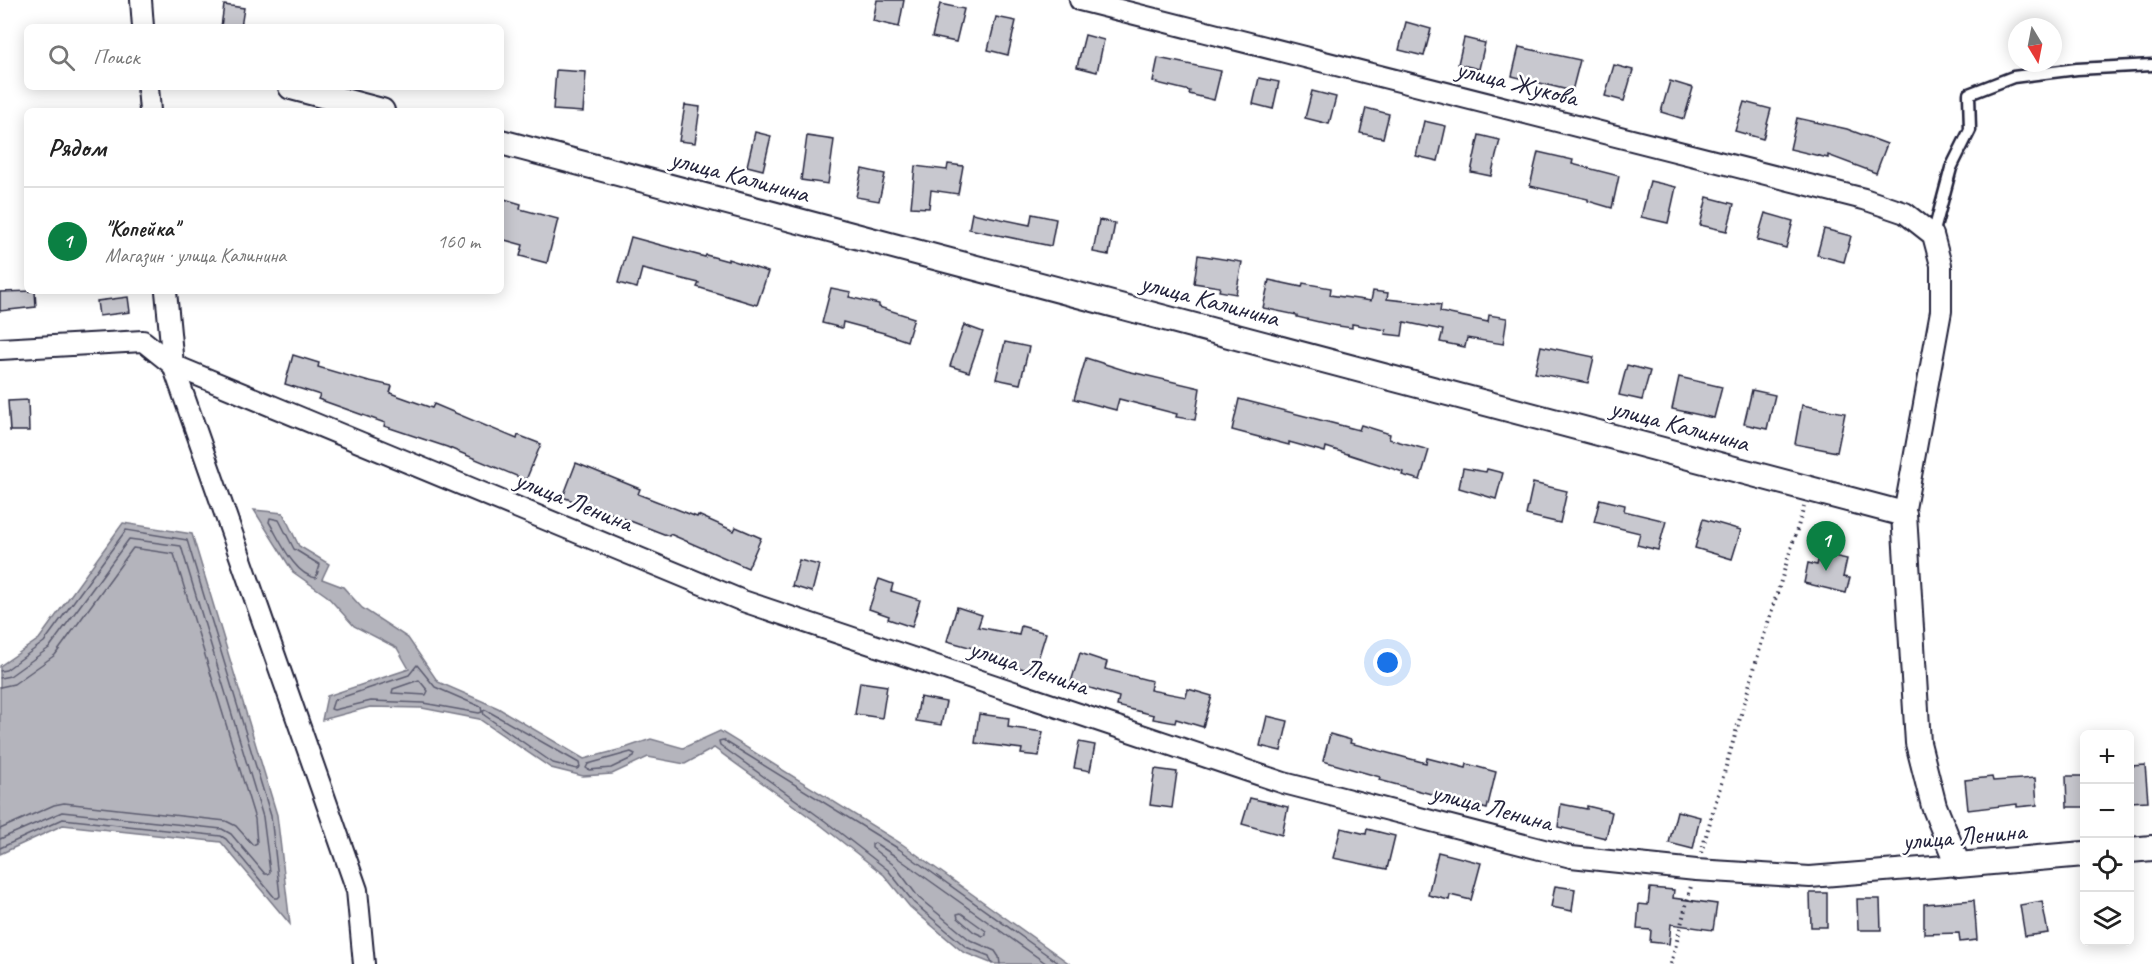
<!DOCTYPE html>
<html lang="ru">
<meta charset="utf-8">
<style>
:root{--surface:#fff;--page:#f2f2f2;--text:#222;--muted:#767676;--line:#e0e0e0;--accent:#0b8043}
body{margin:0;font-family:Caveat,sans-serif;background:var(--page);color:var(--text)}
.controls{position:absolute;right:18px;bottom:18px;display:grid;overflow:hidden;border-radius:9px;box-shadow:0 3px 15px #0003}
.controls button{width:54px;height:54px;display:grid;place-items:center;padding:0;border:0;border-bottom:2px solid var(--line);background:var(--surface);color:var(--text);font:30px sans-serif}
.compass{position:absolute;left:2008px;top:18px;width:54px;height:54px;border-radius:50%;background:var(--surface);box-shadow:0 3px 15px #0003;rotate:170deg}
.you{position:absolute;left:1388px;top:663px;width:21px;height:21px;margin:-15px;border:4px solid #fff;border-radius:50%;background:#1a73e8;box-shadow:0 0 0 9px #1a73e833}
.badge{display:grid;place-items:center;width:39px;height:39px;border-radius:50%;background:var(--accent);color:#fff;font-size:20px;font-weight:700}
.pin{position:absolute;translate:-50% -50px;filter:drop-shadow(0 2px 3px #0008)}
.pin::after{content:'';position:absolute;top:32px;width:21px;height:18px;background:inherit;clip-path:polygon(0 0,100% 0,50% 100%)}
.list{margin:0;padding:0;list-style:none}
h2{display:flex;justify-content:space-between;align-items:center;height:78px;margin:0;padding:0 24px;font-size:26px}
h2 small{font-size:20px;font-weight:400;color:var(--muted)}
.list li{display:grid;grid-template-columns:39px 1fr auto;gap:18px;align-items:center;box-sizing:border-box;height:108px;padding:0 24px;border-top:2px solid var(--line)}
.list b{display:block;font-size:22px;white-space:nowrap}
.list p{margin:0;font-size:20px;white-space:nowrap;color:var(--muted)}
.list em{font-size:20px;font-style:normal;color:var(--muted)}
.icon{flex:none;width:33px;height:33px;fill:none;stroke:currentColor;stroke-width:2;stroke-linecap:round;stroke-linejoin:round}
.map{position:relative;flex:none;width:2152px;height:964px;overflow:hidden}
.search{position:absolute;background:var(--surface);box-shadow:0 3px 15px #0003;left:24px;top:24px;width:480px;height:66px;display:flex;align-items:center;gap:15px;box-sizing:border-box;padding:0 21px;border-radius:9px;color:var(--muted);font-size:22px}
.panel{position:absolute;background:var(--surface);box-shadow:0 3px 15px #0003;left:24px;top:108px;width:480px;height:186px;border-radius:9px}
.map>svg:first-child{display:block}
.water{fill:#b4b4bc;stroke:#7a7a88;stroke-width:1.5}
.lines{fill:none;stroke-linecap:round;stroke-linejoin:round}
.shore{stroke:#5c5c6f;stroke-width:1.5}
.building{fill:#c8c8cf;stroke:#22223b;stroke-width:1.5}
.service-casing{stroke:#22223b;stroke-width:15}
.minor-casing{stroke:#22223b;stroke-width:24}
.tertiary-casing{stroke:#22223b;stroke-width:28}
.path{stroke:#22223b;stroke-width:4;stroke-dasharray:1.5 4.5;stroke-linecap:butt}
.service{stroke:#fff;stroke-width:10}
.minor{stroke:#fff;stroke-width:20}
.tertiary{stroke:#fff;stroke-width:24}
.labels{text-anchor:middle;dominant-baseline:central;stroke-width:5;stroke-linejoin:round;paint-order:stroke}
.street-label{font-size:26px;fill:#22223b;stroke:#fff}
</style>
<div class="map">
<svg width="2152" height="964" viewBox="0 0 2152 964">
<rect width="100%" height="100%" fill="#fff"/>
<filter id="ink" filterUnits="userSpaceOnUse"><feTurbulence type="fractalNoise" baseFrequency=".0167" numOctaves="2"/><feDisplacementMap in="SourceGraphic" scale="12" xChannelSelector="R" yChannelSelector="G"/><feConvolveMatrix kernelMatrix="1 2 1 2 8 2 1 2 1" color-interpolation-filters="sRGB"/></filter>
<g filter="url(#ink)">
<!-- water -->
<g class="water">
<polygon points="254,510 283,513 299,546 329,564 322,579 343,587 362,608 408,638 438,682 498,708 584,759 622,749 651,739 683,748 720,731 902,844 1070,964 993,964 963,952 910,907 884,875 822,826 714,748 685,764 648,757 612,774 583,776 551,768 479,719 422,708 370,707 322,720 327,696 409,669 397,648 354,626 327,596 293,572"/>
<polygon points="123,523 192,534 277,815 290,924 221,842 63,825 0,854 0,666 39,639"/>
</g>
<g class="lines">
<!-- shore -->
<g class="shore">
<path d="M270,518L279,520L294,549L320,565L316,578C294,575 280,540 269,522Z"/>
<polygon points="417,665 435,687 481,707 482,712 479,713 423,703 371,701 334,710 331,709 334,700 409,675"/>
<polyline points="0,671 6,670 44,642 126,530 187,540 271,816 280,896 278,898 275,898 226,839 221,836 63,819 0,848"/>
<polyline points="0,678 10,676 49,648 129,539 181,546 263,817 270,872 268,874 265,874 231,834 222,829 62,812 0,839"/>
<polygon points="419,680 428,691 426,695 392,693 393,689"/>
<polyline points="0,687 14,684 55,655 133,548 174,554 255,819 257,843 253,845 236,826 226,821 64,803 54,805 0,829"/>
<polygon points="486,710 579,763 580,767 577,769 553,763 484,715 483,711"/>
<polygon points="631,752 635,754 634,757 611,768 589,770 586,768 588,764"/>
<polygon points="961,913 986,931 986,935 983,936 974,932 958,918 957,914"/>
<polyline points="992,964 989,956 966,947 914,903 888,870 825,821 720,745 719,741 723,740 899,849 1060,964"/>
<polyline points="1000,964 999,957 995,951 970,940 919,898 895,866 872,848 872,844 875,843 895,856 1047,964"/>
</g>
</g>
<!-- building -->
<g class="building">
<polygon points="877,0 904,0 899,27 873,21"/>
<polygon points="940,4 964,9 956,42 932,37"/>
<polygon points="224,5 244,8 241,27 221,27"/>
<polygon points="996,17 1016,21 1008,55 988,50"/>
<polygon points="1406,22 1431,29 1424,56 1399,50"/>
<polygon points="1085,35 1104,40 1097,72 1077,67"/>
<polygon points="1464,38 1485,43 1479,69 1458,64"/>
<polygon points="1519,47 1580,60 1572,91 1512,76"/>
<polygon points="1158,58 1221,71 1214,100 1189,94 1190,91 1153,82"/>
<polygon points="1614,65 1633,70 1624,101 1605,96"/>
<polygon points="556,70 586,72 583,112 553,110"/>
<polygon points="1259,78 1279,82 1273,109 1253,104"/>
<polygon points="1670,81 1693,88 1684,119 1661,112"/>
<polygon points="1312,91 1336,97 1329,124 1305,118"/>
<polygon points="1744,102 1771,109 1763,139 1735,131"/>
<polygon points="685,105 700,107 695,143 679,141"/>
<polygon points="1366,108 1389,114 1383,138 1360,133"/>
<polygon points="1797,118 1847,129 1887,144 1876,173 1828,155 1828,158 1790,149"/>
<polygon points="1424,121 1446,126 1438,161 1416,156"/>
<polygon points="755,132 771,136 763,170 747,166"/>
<polygon points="1479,135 1500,140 1491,176 1471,172"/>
<polygon points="807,136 834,140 828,184 801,180"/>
<polygon points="1538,152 1573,160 1572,164 1619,176 1612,208 1588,201 1588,199 1530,186"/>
<polygon points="948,164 963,166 958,194 931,190 929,208 911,207 915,166 947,170"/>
<polygon points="862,169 885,174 879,201 856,197"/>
<polygon points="1650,181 1676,187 1668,223 1641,217"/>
<polygon points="1707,197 1734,204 1727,231 1700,225"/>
<polygon points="501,198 521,204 520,209 558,219 547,263 520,256 523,245 501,239"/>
<polygon points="972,213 1030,225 1032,214 1056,219 1051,246 969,229"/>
<polygon points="1765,213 1793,221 1786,248 1757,240"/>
<polygon points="1099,220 1115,223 1109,255 1093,252"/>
<polygon points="1824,229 1851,236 1844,262 1817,255"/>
<polygon points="631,237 705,257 706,255 728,261 728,259 768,272 757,305 697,287 699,283 642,269 637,288 618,283"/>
<polygon points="1198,255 1242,262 1236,294 1219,291 1220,287 1194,283"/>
<polygon points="1269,280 1302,287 1303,283 1331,288 1330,295 1371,301 1373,291 1388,293 1387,299 1441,305 1440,312 1488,322 1489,315 1507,318 1503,344 1467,338 1465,347 1440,342 1443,330 1404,322 1402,336 1385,334 1386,330 1352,324 1352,328 1332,325 1297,317 1297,315 1263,308"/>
<polygon points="831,288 851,292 849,297 879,304 879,307 914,318 907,341 884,333 843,322 842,328 822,323"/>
<polygon points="35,291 36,307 0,311 0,292"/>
<polygon points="128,297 130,312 99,316 97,301"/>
<polygon points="964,325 983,332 969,372 950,366"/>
<polygon points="1005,342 1029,347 1020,384 996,379"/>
<polygon points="1541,346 1594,357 1588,383 1535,373"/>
<polygon points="293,355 319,363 318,367 369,382 370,381 392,386 390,393 432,408 434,404 517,439 518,435 541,444 526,480 447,447 384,426 385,423 318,399 320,395 285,384"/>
<polygon points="1086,358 1127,371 1200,388 1195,420 1176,417 1177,414 1119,399 1116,410 1074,399"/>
<polygon points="1627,365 1650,371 1642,400 1619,395"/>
<polygon points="1679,377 1722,387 1714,418 1672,409"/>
<polygon points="1752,390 1775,395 1767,429 1744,424"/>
<polygon points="1239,399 1359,430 1361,425 1390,434 1389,439 1429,450 1420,480 1402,475 1403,472 1326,447 1325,452 1289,442 1289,445 1232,430"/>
<polygon points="28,400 29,431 10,431 8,401"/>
<polygon points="1802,405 1845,413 1837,452 1795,444"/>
<polygon points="576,463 640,489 638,494 697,517 698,515 734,531 736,527 761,538 748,568 670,534 669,536 589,505 588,507 563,497"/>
<polygon points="1463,468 1486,472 1487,469 1503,473 1496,499 1459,488"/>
<polygon points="1533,483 1567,491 1560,523 1526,515"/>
<polygon points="1600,499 1625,505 1624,511 1666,521 1658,550 1637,545 1640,533 1594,522"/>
<polygon points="1703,519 1741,530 1732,559 1695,548"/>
<polygon points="1820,553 1847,559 1843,577 1850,578 1846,593 1804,583 1808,563 1817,565"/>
<polygon points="799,560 819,565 812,592 792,586"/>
<polygon points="879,579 893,584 891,591 920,600 912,627 888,619 889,616 869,609"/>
<polygon points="957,607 982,615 978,627 1019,635 1021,626 1046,633 1034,672 990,659 991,653 947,641"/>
<polygon points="1080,653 1107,662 1105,669 1152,681 1150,690 1186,697 1188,689 1212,696 1203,727 1176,719 1175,723 1153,719 1154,715 1117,706 1119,697 1071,682"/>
<polygon points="860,682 887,686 882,718 855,714"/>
<polygon points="920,697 946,702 941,725 916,721"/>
<polygon points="979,714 1009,718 1008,727 1043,732 1039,756 1021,754 1022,749 975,743"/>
<polygon points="1267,716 1288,721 1281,751 1260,746"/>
<polygon points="1330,734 1351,740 1350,743 1426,763 1427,758 1466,768 1467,764 1496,772 1487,809 1379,780 1380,777 1323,761"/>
<polygon points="1079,742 1095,745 1090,771 1074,768"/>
<polygon points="2145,765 2148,801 2130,802 2130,766"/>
<polygon points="1155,769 1177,772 1172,808 1150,805"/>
<polygon points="2066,776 2085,776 2085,807 2067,807"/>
<polygon points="1992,777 1993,781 2035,778 2037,805 2017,807 2017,804 1968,810 1965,780"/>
<polygon points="1250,798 1288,807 1282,835 1242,824"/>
<polygon points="1561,804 1587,809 1587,806 1612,812 1606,838 1558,827"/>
<polygon points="1677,811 1700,817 1693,849 1669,843"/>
<polygon points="1341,828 1366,834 1367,829 1395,836 1387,869 1333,858"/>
<polygon points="1438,852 1481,863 1471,900 1450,895 1449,900 1428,895"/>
<polygon points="1555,886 1575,889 1572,911 1551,907"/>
<polygon points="1650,888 1674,890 1673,898 1717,904 1713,930 1671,924 1669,944 1650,942 1651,930 1637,929 1639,904 1648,905"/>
<polygon points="1810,893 1827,893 1827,927 1811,927"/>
<polygon points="1857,899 1880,899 1881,930 1858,930"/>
<polygon points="1974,900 1977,940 1960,942 1959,933 1924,934 1924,904"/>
<polygon points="2042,901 2048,933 2025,936 2020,905"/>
</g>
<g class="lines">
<!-- service casing -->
<g class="service-casing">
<polyline id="service" points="1933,235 1951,168 1970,130 1969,94 2013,77 2077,69 2152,65"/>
</g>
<!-- minor casing -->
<g class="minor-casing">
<g id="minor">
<polyline points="141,0 143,27"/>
<polyline points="1080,0 1864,199 1905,213 1933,235 1941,265 1941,311 1904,514"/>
<polyline points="148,87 150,111"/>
<polyline points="166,291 173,365 357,890 364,964"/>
<polyline points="0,349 143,341 173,365 743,601 1284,783 1571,857 1696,870 1810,877 1958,865"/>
</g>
</g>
<!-- tertiary casing -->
<g class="tertiary-casing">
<g id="tertiary">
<polyline points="291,87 382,111"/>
<polyline points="501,142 1904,514 1918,743 1934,806 1958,865 2084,854"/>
<polyline points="2130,850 2152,848"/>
</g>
</g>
<!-- path -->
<g class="path">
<polyline points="1701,853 1761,645 1804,507"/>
<polyline points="1671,964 1691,886"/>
</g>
<!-- service -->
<use href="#service" class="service"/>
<!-- minor -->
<use href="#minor" class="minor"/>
<!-- tertiary -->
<use href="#tertiary" class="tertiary"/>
</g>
</g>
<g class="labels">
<!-- street labels -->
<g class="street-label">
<text transform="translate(1517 83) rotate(14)">улица Жукова</text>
<text transform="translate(740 176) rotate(15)">улица Калинина</text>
<text transform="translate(1210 300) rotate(15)">улица Калинина</text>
<text transform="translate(1680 425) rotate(15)">улица Калинина</text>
<text transform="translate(574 501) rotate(22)">улица Ленина</text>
<text transform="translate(1029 667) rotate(19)">улица Ленина</text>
<text transform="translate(1492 807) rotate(15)">улица Ленина</text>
<text transform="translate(1964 836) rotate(-5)">улица Ленина</text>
</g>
</g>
</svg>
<div class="controls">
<button>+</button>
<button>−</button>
<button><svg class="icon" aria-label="locate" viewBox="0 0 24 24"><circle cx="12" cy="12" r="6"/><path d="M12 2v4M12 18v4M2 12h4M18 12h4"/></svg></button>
<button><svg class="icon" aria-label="layers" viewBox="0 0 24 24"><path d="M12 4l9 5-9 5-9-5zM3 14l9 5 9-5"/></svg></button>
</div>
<svg class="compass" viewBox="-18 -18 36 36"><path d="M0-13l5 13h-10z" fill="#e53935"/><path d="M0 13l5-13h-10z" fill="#767676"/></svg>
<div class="you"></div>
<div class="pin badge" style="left:1826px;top:571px">1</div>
<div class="search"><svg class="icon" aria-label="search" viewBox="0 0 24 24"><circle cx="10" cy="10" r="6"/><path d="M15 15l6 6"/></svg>Поиск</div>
<section class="panel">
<h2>Рядом<small></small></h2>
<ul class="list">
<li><span class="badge">1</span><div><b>&quot;Копейка&quot;</b><p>Магазин · улица Калинина</p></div><em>160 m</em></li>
</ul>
</section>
</div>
